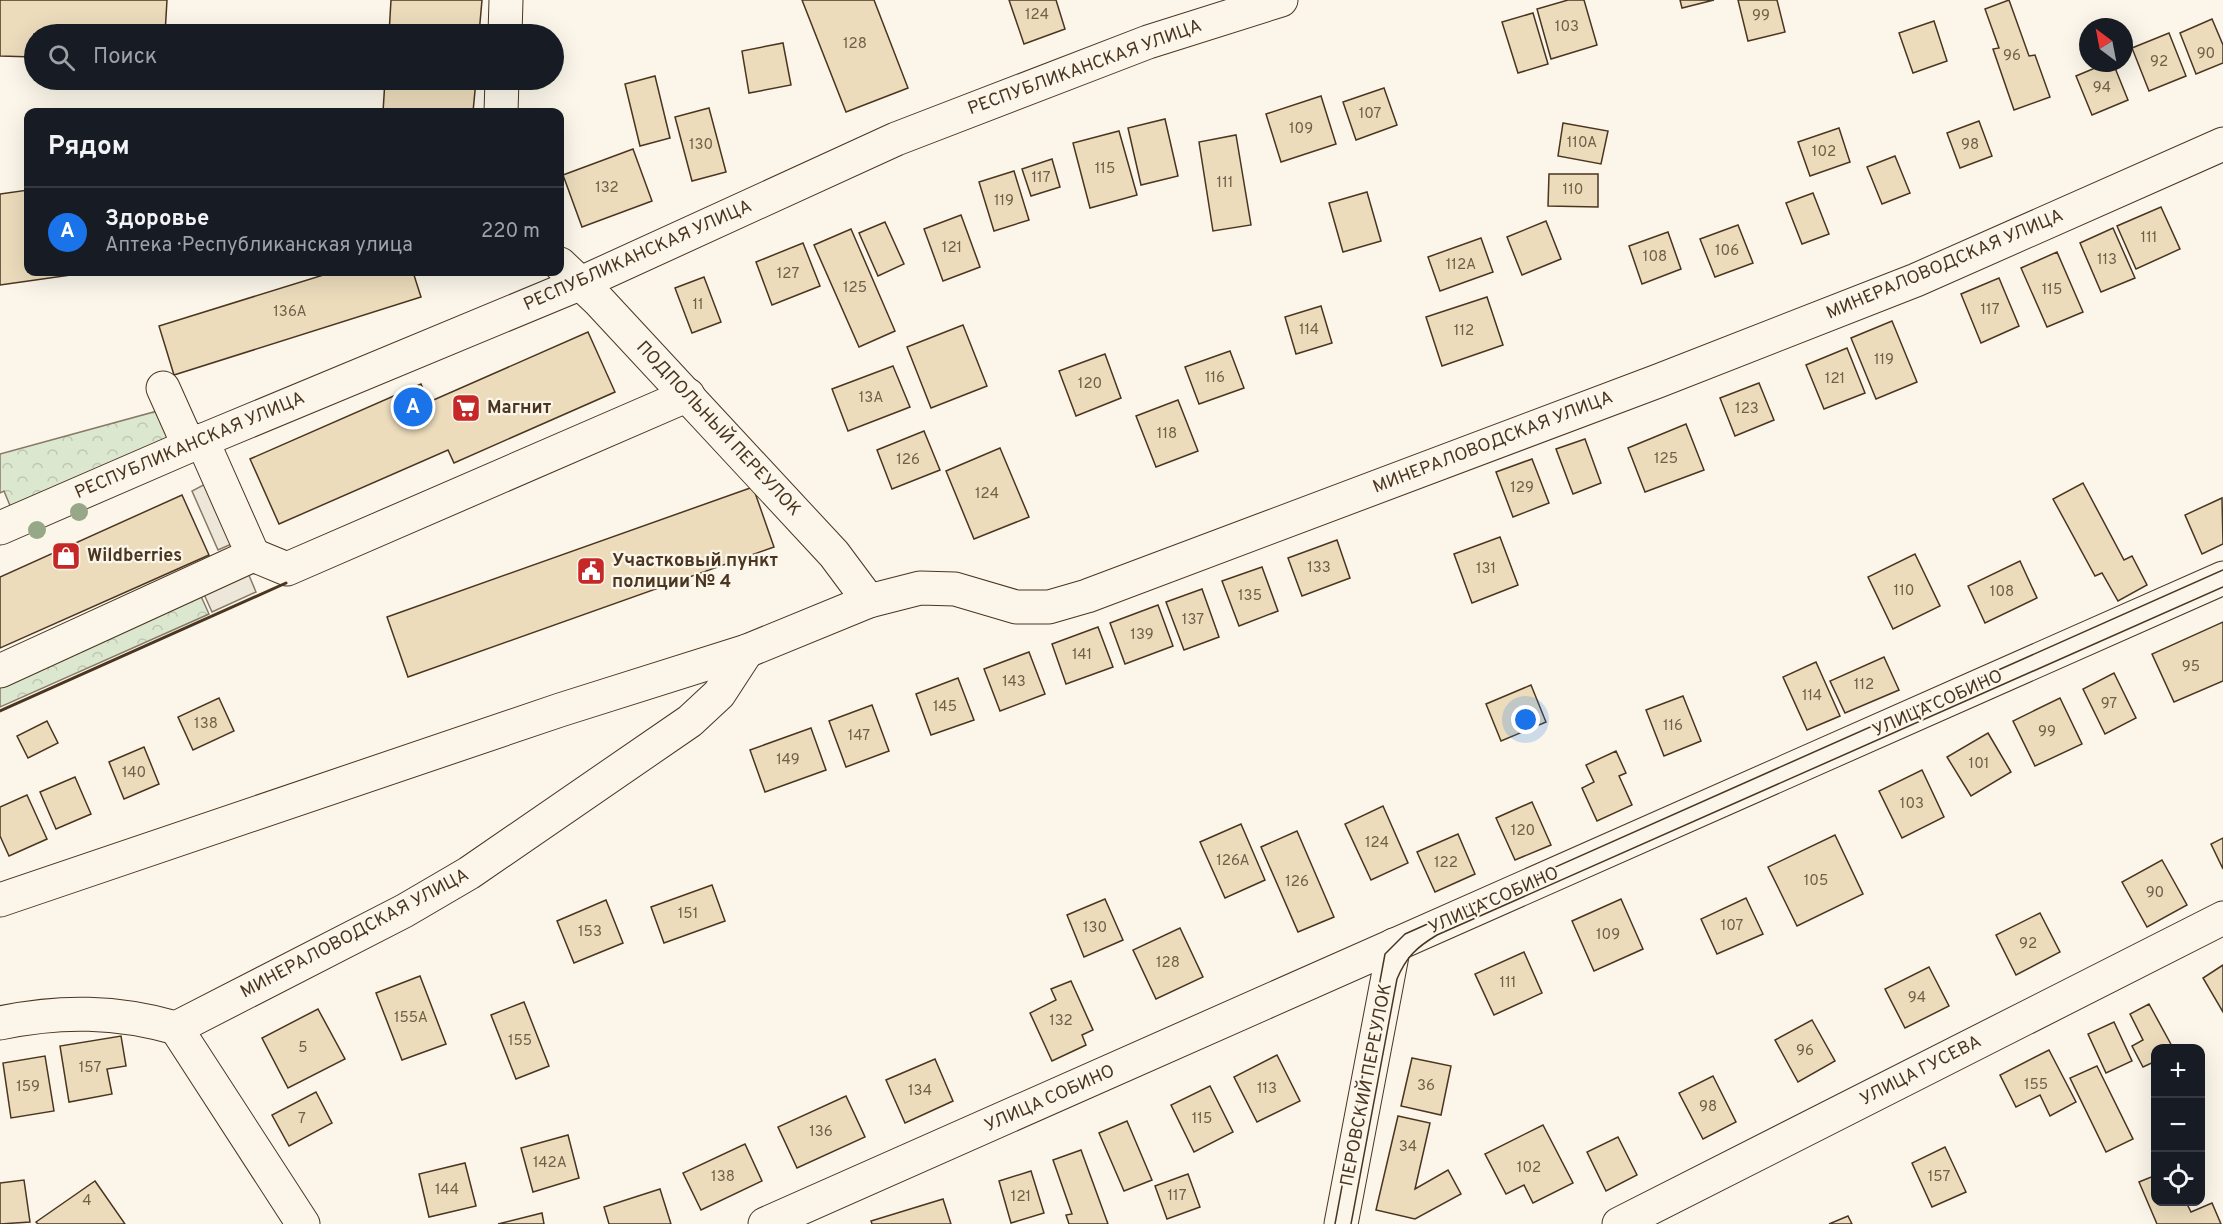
<!DOCTYPE html>
<html lang="ru">
<meta charset="utf-8">
<style>
:root{--surface:#171b24;--page:#20242c;--text:#f1f3f6;--muted:#9ea1a6;--line:#363941;--accent:#1a73e8}
body{margin:0;font-family:Overpass,sans-serif;background:var(--page);color:var(--text)}
.controls{position:absolute;right:18px;bottom:18px;display:grid;overflow:hidden;border-radius:12px;box-shadow:0 6px 24px #0002}
.controls button{width:54px;height:54px;display:grid;place-items:center;padding:0;border:0;border-bottom:2px solid var(--line);background:var(--surface);color:var(--text);font:30px sans-serif}
.compass{position:absolute;left:2079px;top:18px;width:54px;height:54px;border-radius:50%;background:var(--surface);box-shadow:0 6px 24px #0002;rotate:328deg}
.you{position:absolute;left:1526px;top:720px;width:21px;height:21px;margin:-15px;border:4px solid #fff;border-radius:50%;background:#1a73e8;box-shadow:0 0 0 9px #1a73e833}
.badge{display:grid;place-items:center;width:39px;height:39px;border-radius:50%;background:var(--accent);color:#fff;font-size:20px;font-weight:700}
.pin{position:absolute;translate:-50% -50%;border:3px solid #fff;box-shadow:0 2px 6px #0006}
.list{margin:0;padding:0;list-style:none}
h2{display:flex;justify-content:space-between;align-items:center;height:78px;margin:0;padding:0 24px;font-size:26px}
h2 small{font-size:20px;font-weight:400;color:var(--muted)}
.list li{display:grid;grid-template-columns:39px 1fr auto;gap:18px;align-items:center;box-sizing:border-box;height:90px;padding:0 24px;border-top:2px solid var(--line)}
.list b{display:block;font-size:22px;white-space:nowrap}
.list p{margin:0;font-size:20px;white-space:nowrap;color:var(--muted)}
.list em{font-size:20px;font-style:normal;color:var(--muted)}
.icon{flex:none;width:33px;height:33px;fill:none;stroke:currentColor;stroke-width:2;stroke-linecap:round;stroke-linejoin:round}
.map{position:relative;flex:none;width:2223px;height:1224px;overflow:hidden}
.search{position:absolute;background:var(--surface);box-shadow:0 6px 24px #0002;left:24px;top:24px;width:540px;height:66px;display:flex;align-items:center;gap:15px;box-sizing:border-box;padding:0 21px;border-radius:33px;color:var(--muted);font-size:22px}
.panel{position:absolute;background:var(--surface);box-shadow:0 6px 24px #0002;left:24px;top:108px;width:540px;height:168px;border-radius:12px}
.map>svg:first-child{display:block}
.forest{fill:url(#forest-crowns);stroke:#887966;stroke-width:1.5}
.parking{fill:#ede7d9;stroke:#887966;stroke-width:1.5}
.building{fill:#ecdcbc;stroke:#4a3520;stroke-width:1.5}
.lines{fill:none;stroke-linecap:round;stroke-linejoin:round}
.minor-casing{stroke:#4a3520;stroke-width:35}
.minor{stroke:#fbf6e9;stroke-width:33}
.tram{stroke:#4a3520;stroke-width:1.5}
.wall{stroke:#4a3520;stroke-width:3}
.tree{fill:#96a887}
.labels{text-anchor:middle;dominant-baseline:central;stroke-width:4.5;stroke-linejoin:round;paint-order:stroke}
.number-label{font-size:15px;fill:#725f47}
.street-label{font-size:18px;fill:#4a3520;stroke:#fbf6e9}
.poi-label{font-size:18px;font-weight:bold;fill:#4a3520;stroke:#fbf6e9;text-anchor:start}
</style>
<div class="map">
<svg width="2223" height="1224" viewBox="0 0 2223 1224">
<defs>
<pattern id="forest-crowns" width="20" height="18" patternUnits="userSpaceOnUse" patternTransform="scale(1.5)"><rect width="20" height="18" fill="#dce7d0"/><path d="M2 6a3 3 0 1 1 6 0M12 15a3 3 0 1 1 6 0" fill="none" stroke="#bec7b2"/></pattern>
</defs>
<rect width="100%" height="100%" fill="#fbf6e9"/>
<!-- forest -->
<g class="forest">
<polygon points="161,410 174,436 11,508 4,491 0,493 0,454"/>
<polygon points="200,594 209,614 0,707 0,684"/>
</g>
<!-- parking -->
<g class="parking">
<polygon points="209,482 236,542 218,550 192,491"/>
<polygon points="248,573 256,592 212,612 203,592"/>
</g>
<!-- building -->
<g class="building">
<polygon points="0,0 167,0 165,34 34,34 34,57 0,56"/>
<polygon points="391,0 482,0 479,34 389,34"/>
<polygon points="802,0 874,0 908,88 846,112"/>
<polygon points="1009,0 1056,0 1065,29 1024,44"/>
<polygon points="1568,0 1584,0 1597,45 1551,59 1537,9"/>
<polygon points="1680,0 1714,0 1682,8"/>
<polygon points="1738,0 1777,0 1785,32 1748,41"/>
<polygon points="2009,0 2029,56 2035,55 2050,97 2014,110 1993,49 1999,48 1985,9"/>
<polygon points="1533,13 1548,64 1518,73 1502,22"/>
<polygon points="2212,19 2223,45 2223,63 2196,74 2180,33"/>
<polygon points="1934,21 1947,61 1913,73 1899,33"/>
<polygon points="2169,33 2186,76 2149,91 2132,48"/>
<polygon points="783,43 791,85 749,93 742,51"/>
<polygon points="2107,63 2113,63 2128,100 2092,115 2076,76"/>
<polygon points="655,76 670,138 640,146 625,84"/>
<polygon points="385,80 476,80 473,112 383,112"/>
<polygon points="1384,88 1397,125 1356,140 1343,102"/>
<polygon points="1321,96 1336,144 1281,162 1266,114"/>
<polygon points="709,108 726,172 692,181 675,117"/>
<polygon points="1165,119 1178,176 1141,185 1128,128"/>
<polygon points="1979,121 1992,156 1960,168 1947,133"/>
<polygon points="1563,123 1608,131 1601,164 1558,156"/>
<polygon points="1839,128 1850,162 1810,176 1798,142"/>
<polygon points="1119,131 1137,195 1090,208 1073,143"/>
<polygon points="1236,135 1251,225 1213,231 1199,142"/>
<polygon points="633,149 652,201 582,227 563,175"/>
<polygon points="1895,156 1910,193 1882,204 1867,167"/>
<polygon points="1052,159 1060,187 1031,196 1022,169"/>
<polygon points="1014,171 1029,220 994,231 979,182"/>
<polygon points="1549,174 1598,174 1598,207 1548,206"/>
<polygon points="28,190 28,272 92,272 0,285 0,194"/>
<polygon points="1367,192 1381,241 1343,252 1329,203"/>
<polygon points="1813,193 1829,234 1802,244 1786,203"/>
<polygon points="2161,207 2180,249 2136,269 2117,226"/>
<polygon points="961,215 980,267 943,281 924,229"/>
<polygon points="1546,221 1561,259 1522,275 1507,237"/>
<polygon points="885,222 904,264 878,276 859,233"/>
<polygon points="1738,225 1753,263 1715,277 1700,239"/>
<polygon points="2113,228 2135,278 2101,292 2080,243"/>
<polygon points="851,229 895,331 859,347 814,245"/>
<polygon points="1668,232 1681,269 1642,284 1629,246"/>
<polygon points="1481,238 1493,272 1440,291 1428,257"/>
<polygon points="803,243 820,286 772,305 756,262"/>
<polygon points="2057,252 2083,312 2047,327 2021,268"/>
<polygon points="333,272 413,272 421,297 174,375 159,326"/>
<polygon points="704,277 721,322 692,333 675,288"/>
<polygon points="1999,278 2019,326 1981,343 1961,294"/>
<polygon points="1487,297 1503,345 1442,366 1426,317"/>
<polygon points="1321,306 1332,343 1296,354 1285,317"/>
<polygon points="1892,321 1917,382 1876,399 1851,338"/>
<polygon points="963,325 987,386 931,408 907,347"/>
<polygon points="588,332 615,392 454,463 448,450 279,524 250,459 421,384 429,402"/>
<polygon points="1847,348 1865,393 1824,409 1806,365"/>
<polygon points="1230,351 1244,388 1199,404 1185,367"/>
<polygon points="1105,354 1121,398 1076,416 1059,371"/>
<polygon points="893,366 910,407 848,431 832,389"/>
<polygon points="1759,383 1774,420 1735,436 1720,398"/>
<polygon points="1178,400 1198,451 1156,467 1136,416"/>
<polygon points="1686,424 1704,470 1645,492 1628,448"/>
<polygon points="924,431 940,470 892,489 877,450"/>
<polygon points="1585,439 1601,483 1573,494 1556,449"/>
<polygon points="1000,448 1029,517 974,539 946,471"/>
<polygon points="1532,459 1549,503 1513,517 1496,472"/>
<polygon points="2083,483 2124,560 2132,556 2147,585 2118,601 2102,573 2095,576 2053,499"/>
<polygon points="753,487 774,547 408,677 387,617"/>
<polygon points="182,495 209,555 0,648 0,577"/>
<polygon points="2222,498 2223,544 2202,554 2185,515"/>
<polygon points="1500,537 1518,585 1472,603 1454,554"/>
<polygon points="1337,540 1350,578 1302,596 1288,558"/>
<polygon points="1915,554 1940,606 1893,629 1868,577"/>
<polygon points="2020,561 2037,598 1985,623 1968,586"/>
<polygon points="1262,567 1278,611 1239,626 1222,581"/>
<polygon points="1202,589 1219,637 1184,650 1166,602"/>
<polygon points="1158,605 1173,646 1125,664 1110,623"/>
<polygon points="2223,622 2223,681 2174,702 2152,654"/>
<polygon points="1098,627 1113,667 1066,684 1052,644"/>
<polygon points="1029,652 1045,694 1000,711 984,669"/>
<polygon points="1884,657 1899,690 1845,713 1830,681"/>
<polygon points="1816,662 1840,716 1807,730 1783,677"/>
<polygon points="2114,673 2136,718 2105,734 2083,689"/>
<polygon points="958,678 974,720 931,735 916,694"/>
<polygon points="1531,685 1546,722 1501,741 1486,704"/>
<polygon points="1683,696 1701,741 1664,756 1646,710"/>
<polygon points="219,698 234,731 193,750 178,717"/>
<polygon points="2060,698 2082,744 2035,766 2013,721"/>
<polygon points="872,705 889,751 846,767 829,721"/>
<polygon points="47,721 58,743 28,758 17,736"/>
<polygon points="811,728 826,770 765,792 750,750"/>
<polygon points="1988,733 2011,772 1971,796 1947,757"/>
<polygon points="144,747 159,784 124,799 109,762"/>
<polygon points="1616,751 1626,773 1619,776 1632,805 1597,821 1582,788 1594,782 1586,765"/>
<polygon points="1922,770 1944,817 1902,838 1879,791"/>
<polygon points="75,777 91,814 56,829 40,792"/>
<polygon points="27,795 47,839 9,856 0,836 0,807"/>
<polygon points="1532,802 1551,845 1515,860 1496,818"/>
<polygon points="1383,806 1408,863 1371,880 1345,824"/>
<polygon points="1241,824 1265,880 1225,898 1200,842"/>
<polygon points="1297,831 1334,917 1298,932 1261,847"/>
<polygon points="1458,834 1475,874 1435,892 1417,852"/>
<polygon points="1835,835 1863,894 1797,926 1768,867"/>
<polygon points="2223,838 2223,869 2211,844"/>
<polygon points="2162,860 2187,905 2147,927 2122,882"/>
<polygon points="712,885 725,921 664,943 651,907"/>
<polygon points="1746,898 1763,934 1717,954 1701,919"/>
<polygon points="1105,899 1123,940 1084,957 1067,915"/>
<polygon points="1621,899 1643,949 1594,971 1572,921"/>
<polygon points="606,900 623,943 574,963 557,921"/>
<polygon points="2040,913 2060,952 2016,975 1996,935"/>
<polygon points="1180,928 1203,977 1156,999 1133,950"/>
<polygon points="1524,952 1542,993 1494,1015 1475,974"/>
<polygon points="2223,965 2223,1012 2203,978"/>
<polygon points="1929,967 1949,1006 1905,1028 1885,989"/>
<polygon points="420,976 446,1044 402,1060 376,993"/>
<polygon points="1071,981 1093,1030 1082,1035 1086,1045 1052,1061 1030,1013 1056,1000 1051,989"/>
<polygon points="524,1002 549,1066 516,1079 491,1015"/>
<polygon points="2149,1004 2173,1048 2156,1048 2156,1061 2143,1067 2132,1046 2143,1040 2130,1014"/>
<polygon points="318,1009 345,1059 288,1088 262,1038"/>
<polygon points="1812,1020 1835,1061 1798,1082 1775,1040"/>
<polygon points="2114,1022 2132,1061 2106,1073 2088,1034"/>
<polygon points="121,1036 126,1066 107,1069 112,1094 69,1102 60,1046"/>
<polygon points="2049,1050 2076,1102 2050,1116 2040,1095 2016,1107 2000,1075"/>
<polygon points="1277,1055 1300,1101 1257,1122 1234,1077"/>
<polygon points="45,1056 54,1111 11,1118 3,1063"/>
<polygon points="1412,1058 1451,1066 1441,1115 1401,1106"/>
<polygon points="935,1059 953,1101 905,1123 886,1080"/>
<polygon points="2097,1066 2133,1139 2106,1152 2070,1078"/>
<polygon points="1713,1076 1736,1122 1703,1139 1679,1093"/>
<polygon points="1210,1086 1233,1132 1194,1152 1171,1105"/>
<polygon points="316,1092 332,1123 289,1146 272,1115"/>
<polygon points="846,1096 865,1137 797,1168 778,1127"/>
<polygon points="1398,1116 1430,1123 1415,1189 1448,1170 1461,1194 1415,1219 1376,1210"/>
<polygon points="1127,1121 1152,1180 1124,1191 1099,1133"/>
<polygon points="1543,1125 1573,1183 1533,1203 1524,1185 1506,1194 1485,1154"/>
<polygon points="568,1135 579,1178 533,1192 521,1148"/>
<polygon points="1618,1137 1637,1175 1606,1191 1587,1152"/>
<polygon points="745,1144 762,1181 701,1210 683,1173"/>
<polygon points="1945,1147 1966,1192 1932,1207 1912,1163"/>
<polygon points="1081,1150 1108,1224 1069,1224 1066,1215 1072,1214 1053,1160"/>
<polygon points="465,1163 476,1206 429,1217 419,1174"/>
<polygon points="1031,1171 1044,1213 1011,1223 999,1181"/>
<polygon points="1188,1174 1200,1207 1167,1219 1155,1186"/>
<polygon points="2156,1175 2156,1202 2186,1202 2191,1212 2212,1203 2221,1224 2157,1224 2139,1182"/>
<polygon points="24,1180 30,1222 0,1224 0,1183"/>
<polygon points="95,1181 125,1224 38,1224 36,1222"/>
<polygon points="660,1189 671,1224 609,1224 604,1207"/>
<polygon points="943,1199 951,1224 872,1224 871,1221"/>
<polygon points="542,1213 544,1224 498,1224"/>
<polygon points="1848,1216 1852,1224 1829,1224"/>
</g>
<g class="lines">
<!-- minor casing -->
<g class="minor-casing">
<g id="minor">
<polyline points="505,34 506,0"/>
<polyline points="501,112 502,80"/>
<polyline points="560,264 599,301 834,554 869,601"/>
<polyline points="163,388 189,446"/>
<polyline points="0,528 189,446 579,284 896,139 1148,42 1281,0"/>
<polyline points="253,555 287,569 688,395"/>
<polyline points="0,671 253,555 202,440"/>
<polyline points="0,900 560,710 747,651 869,601 920,588 955,589 1016,607 1049,607 1087,596 1658,381 1916,280 2223,144"/>
<path d="M0,1023C61,1010 117,1011 176,1028L404,911L469,873L690,721L719,694L747,651"/>
<polyline points="176,1028 303,1224"/>
<polyline points="765,1224 2223,578"/>
<polyline points="1341,1224 1394,945"/>
<polyline points="1619,1224 2223,918"/>
</g>
</g>
<!-- minor -->
<use href="#minor" class="minor"/>
<!-- tram -->
<g class="tram">
<polyline points="1335,1224 1385,954 1405,934 2223,570"/>
<path d="M1351,1224L1397,979C1406,957 1417,947 1437,935L2223,587"/>
</g>
<!-- wall -->
<polyline class="wall" points="0,711 286,583"/>
</g>
<!-- trees -->
<g class="tree">
<circle cx="79" cy="512" r="9"/>
<circle cx="37" cy="530" r="9"/>
</g>
<!-- icons -->
<defs>
<g id="supermarket-square" transform="scale(1.5)"><rect x="-9" y="-9" width="18" height="18" rx="4" fill="#c62828" stroke="#fbf6e9"/><path d="M-6-5.5h2.5l.6 2H6L4.5 2H-2.5L-4.4-4H-6ZM-1.5 3.2a1.3 1.3 0 1 0 .1 0ZM3 3.2a1.3 1.3 0 1 0 .1 0Z" fill="#fff"/></g>
<g id="shop-square" transform="scale(1.5)"><rect x="-9" y="-9" width="18" height="18" rx="4" fill="#c62828" stroke="#fbf6e9"/><path d="M-5-2.5h2.3a2.7 3.5 0 0 1 5.4 0H5L5.5 6h-11ZM-1.5-2.5h3a1.5 2.3 0 0 0-3 0Z" fill="#fff"/></g>
<g id="civic-square" transform="scale(1.5)"><rect x="-9" y="-9" width="18" height="18" rx="4" fill="#c62828" stroke="#fbf6e9"/><path d="M-.6-6.5H3V-4.5H.6V-3L4-1V1h2V6H-6V1h2V-1L-.6-3ZM-1.2 2.5V6h2.4V2.5Z" fill="#fff"/></g>
</defs>
<g fill-rule="evenodd">
<use href="#supermarket-square" x="466" y="408"/>
<use href="#shop-square" x="66" y="556"/>
<use href="#civic-square" x="591" y="571"/>
</g>
<g class="labels">
<!-- number labels -->
<g class="number-label">
<text x="1037" y="15">124</text>
<text x="1761" y="16">99</text>
<text x="1567" y="27">103</text>
<text x="855" y="44">128</text>
<text x="2206" y="54">90</text>
<text x="2012" y="56">96</text>
<text x="2159" y="62">92</text>
<text x="2102" y="88">94</text>
<text x="1370" y="114">107</text>
<text x="1301" y="129">109</text>
<text x="1582" y="143">110А</text>
<text x="701" y="145">130</text>
<text x="1970" y="145">98</text>
<text x="1824" y="152">102</text>
<text x="1105" y="169">115</text>
<text x="1041" y="178">117</text>
<text x="1225" y="183">111</text>
<text x="607" y="188">132</text>
<text x="1573" y="190">110</text>
<text x="1004" y="201">119</text>
<text x="2149" y="238">111</text>
<text x="952" y="248">121</text>
<text x="1727" y="251">106</text>
<text x="1655" y="257">108</text>
<text x="2107" y="260">113</text>
<text x="1461" y="265">112А</text>
<text x="788" y="274">127</text>
<text x="855" y="288">125</text>
<text x="2052" y="290">115</text>
<text x="698" y="305">11</text>
<text x="1990" y="310">117</text>
<text x="290" y="312">136А</text>
<text x="1309" y="330">114</text>
<text x="1464" y="331">112</text>
<text x="1884" y="360">119</text>
<text x="1215" y="378">116</text>
<text x="1835" y="379">121</text>
<text x="1090" y="384">120</text>
<text x="871" y="398">13А</text>
<text x="1747" y="409">123</text>
<text x="1167" y="434">118</text>
<text x="1666" y="459">125</text>
<text x="908" y="460">126</text>
<text x="1522" y="488">129</text>
<text x="987" y="494">124</text>
<text x="1319" y="568">133</text>
<text x="1486" y="569">131</text>
<text x="1904" y="591">110</text>
<text x="2002" y="592">108</text>
<text x="1250" y="596">135</text>
<text x="1193" y="620">137</text>
<text x="1142" y="635">139</text>
<text x="1082" y="655">141</text>
<text x="2191" y="667">95</text>
<text x="1014" y="682">143</text>
<text x="1864" y="685">112</text>
<text x="1812" y="696">114</text>
<text x="2109" y="704">97</text>
<text x="945" y="707">145</text>
<text x="206" y="724">138</text>
<text x="1673" y="726">116</text>
<text x="2047" y="732">99</text>
<text x="859" y="736">147</text>
<text x="788" y="760">149</text>
<text x="1979" y="764">101</text>
<text x="134" y="773">140</text>
<text x="1912" y="804">103</text>
<text x="1523" y="831">120</text>
<text x="1377" y="843">124</text>
<text x="1233" y="861">126А</text>
<text x="1446" y="863">122</text>
<text x="1816" y="881">105</text>
<text x="1297" y="882">126</text>
<text x="2155" y="893">90</text>
<text x="688" y="914">151</text>
<text x="1732" y="926">107</text>
<text x="1095" y="928">130</text>
<text x="590" y="932">153</text>
<text x="1608" y="935">109</text>
<text x="2028" y="944">92</text>
<text x="1168" y="963">128</text>
<text x="1508" y="983">111</text>
<text x="1917" y="998">94</text>
<text x="411" y="1018">155А</text>
<text x="1061" y="1021">132</text>
<text x="520" y="1041">155</text>
<text x="303" y="1048">5</text>
<text x="1805" y="1051">96</text>
<text x="90" y="1068">157</text>
<text x="2036" y="1085">155</text>
<text x="1426" y="1086">36</text>
<text x="28" y="1087">159</text>
<text x="1267" y="1089">113</text>
<text x="920" y="1091">134</text>
<text x="1708" y="1107">98</text>
<text x="302" y="1119">7</text>
<text x="1202" y="1119">115</text>
<text x="821" y="1132">136</text>
<text x="1408" y="1147">34</text>
<text x="550" y="1163">142А</text>
<text x="1529" y="1168">102</text>
<text x="723" y="1177">138</text>
<text x="1939" y="1177">157</text>
<text x="447" y="1190">144</text>
<text x="1177" y="1196">117</text>
<text x="1021" y="1197">121</text>
<text x="87" y="1201">4</text>
</g>
<!-- street labels -->
<g class="street-label">
<text transform="translate(1085 68) rotate(-20)">РЕСПУБЛИКАНСКАЯ УЛИЦА</text>
<text transform="translate(638 256) rotate(-24)">РЕСПУБЛИКАНСКАЯ УЛИЦА</text>
<text transform="translate(1945 265) rotate(-23)">МИНЕРАЛОВОДСКАЯ УЛИЦА</text>
<text transform="translate(718 429) rotate(47)">ПОДПОЛЬНЫЙ ПЕРЕУЛОК</text>
<text transform="translate(1493 443) rotate(-21)">МИНЕРАЛОВОДСКАЯ УЛИЦА</text>
<text transform="translate(190 446) rotate(-23)">РЕСПУБЛИКАНСКАЯ УЛИЦА</text>
<text transform="translate(1938 704) rotate(-24)">УЛИЦА СОБИНО</text>
<text transform="translate(1494 901) rotate(-24)">УЛИЦА СОБИНО</text>
<text transform="translate(355 934) rotate(-28)">МИНЕРАЛОВОДСКАЯ УЛИЦА</text>
<text transform="translate(1921 1071) rotate(-27)">УЛИЦА ГУСЕВА</text>
<text transform="translate(1367 1085) rotate(-79)">ПЕРОВСКИЙ ПЕРЕУЛОК</text>
<text transform="translate(1050 1099) rotate(-24)">УЛИЦА СОБИНО</text>
</g>
<!-- poi labels -->
<g class="poi-label">
<text x="487" y="408">Магнит</text>
<text x="87" y="556">Wildberries</text>
<text x="612" y="561">Участковый пункт<tspan x="612" dy="21">полиции № 4</tspan></text>
</g>
</g>
</svg>
<div class="controls">
<button>+</button>
<button>−</button>
<button><svg class="icon" aria-label="locate" viewBox="0 0 24 24"><circle cx="12" cy="12" r="6"/><path d="M12 2v4M12 18v4M2 12h4M18 12h4"/></svg></button>
</div>
<svg class="compass" viewBox="-18 -18 36 36"><path d="M0-13l5 13h-10z" fill="#e53935"/><path d="M0 13l5-13h-10z" fill="#9ea1a6"/></svg>
<div class="you"></div>
<div class="pin badge" style="left:413px;top:407px">A</div>
<div class="search"><svg class="icon" aria-label="search" viewBox="0 0 24 24"><circle cx="10" cy="10" r="6"/><path d="M15 15l6 6"/></svg>Поиск</div>
<section class="panel">
<h2>Рядом<small></small></h2>
<ul class="list">
<li><span class="badge">A</span><div><b>Здоровье</b><p>Аптека · Республиканская улица</p></div><em>220 m</em></li>
</ul>
</section>
</div>
